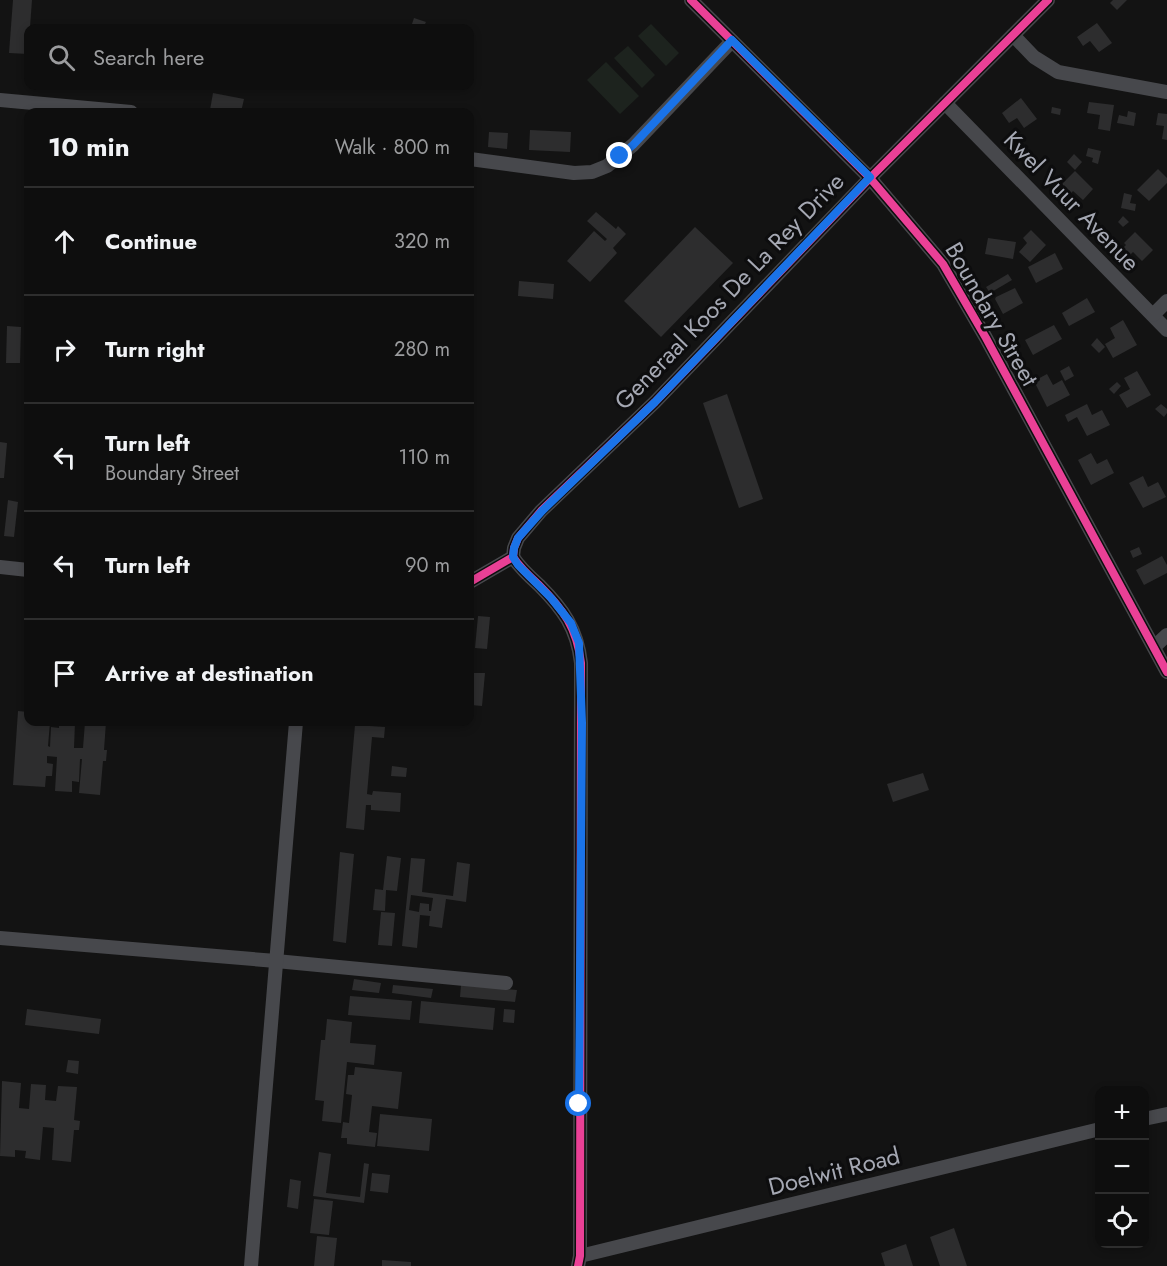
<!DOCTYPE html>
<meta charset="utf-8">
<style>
:root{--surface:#0e0e0e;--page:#171717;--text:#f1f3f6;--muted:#9b9c9e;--line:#2e2e2e}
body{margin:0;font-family:Jost,sans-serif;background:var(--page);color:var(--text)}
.controls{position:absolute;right:18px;bottom:18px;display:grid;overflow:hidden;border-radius:12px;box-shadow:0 3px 9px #0003}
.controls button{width:54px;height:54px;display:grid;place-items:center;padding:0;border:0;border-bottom:2px solid var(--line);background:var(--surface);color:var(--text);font:30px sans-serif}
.stop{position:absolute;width:18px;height:18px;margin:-14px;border:4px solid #1a73e8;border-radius:50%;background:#fff}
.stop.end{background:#1a73e8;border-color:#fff;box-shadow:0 2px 6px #0008}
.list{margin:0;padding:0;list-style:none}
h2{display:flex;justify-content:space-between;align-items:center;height:78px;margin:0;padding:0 24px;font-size:26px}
h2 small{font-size:20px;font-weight:400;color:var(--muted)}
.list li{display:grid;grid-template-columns:39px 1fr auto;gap:18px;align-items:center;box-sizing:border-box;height:108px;padding:0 24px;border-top:2px solid var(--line)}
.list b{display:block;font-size:22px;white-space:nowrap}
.list p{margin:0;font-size:20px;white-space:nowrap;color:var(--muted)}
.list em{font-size:20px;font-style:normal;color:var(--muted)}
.icon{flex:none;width:33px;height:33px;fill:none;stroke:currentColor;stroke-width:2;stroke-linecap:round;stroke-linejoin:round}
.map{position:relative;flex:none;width:1167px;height:1266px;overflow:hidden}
.search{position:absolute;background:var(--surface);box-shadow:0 3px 9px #0003;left:24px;top:24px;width:450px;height:66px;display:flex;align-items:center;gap:15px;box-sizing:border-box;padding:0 21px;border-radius:12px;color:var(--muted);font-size:22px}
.panel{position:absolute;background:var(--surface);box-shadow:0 3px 9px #0003;left:24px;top:108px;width:450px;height:618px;border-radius:12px}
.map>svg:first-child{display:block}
.green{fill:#1d231e}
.building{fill:#2d2d2e;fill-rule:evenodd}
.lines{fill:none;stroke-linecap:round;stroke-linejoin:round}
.minor{stroke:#47484c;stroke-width:14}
.cycleway-casing{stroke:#0d0d0e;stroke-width:11}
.cycleway{stroke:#ea4096;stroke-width:8}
.route{stroke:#1a73e8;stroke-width:8}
.labels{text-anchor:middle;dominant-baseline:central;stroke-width:6;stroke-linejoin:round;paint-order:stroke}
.street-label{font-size:24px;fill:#a5a8b3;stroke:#0d0d0e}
</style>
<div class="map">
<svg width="1167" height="1266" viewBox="0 0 1167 1266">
<rect width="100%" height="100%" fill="#131313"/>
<!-- green -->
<g class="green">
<polygon points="651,24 679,53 666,66 638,36"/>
<polygon points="628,46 655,75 642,88 614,58"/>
<polygon points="606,62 639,96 620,114 587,80"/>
</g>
<!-- building -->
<g class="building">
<polygon points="13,0 32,0 28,54 9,53"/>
<polygon points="1113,0 1127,0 1117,10 1110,3"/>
<polygon points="414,18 426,22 423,28 411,27"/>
<polygon points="1097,23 1112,43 1099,52 1090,41 1083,46 1077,37"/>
<polygon points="213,93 244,99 241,112 224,112 210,110"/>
<polygon points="1021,98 1037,119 1024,128 1017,118 1009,123 1002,113"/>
<polygon points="1089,102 1114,105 1110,131 1098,129 1100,115 1087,113"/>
<polygon points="1052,107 1061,109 1060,115 1051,113"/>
<polygon points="1128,111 1136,113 1134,126 1117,123 1119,115 1127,117"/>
<polygon points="1158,113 1167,114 1167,140 1162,139 1164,126 1156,125"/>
<polygon points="530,130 571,132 570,152 529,150"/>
<polygon points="489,132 508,133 507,149 488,147"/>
<polygon points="1088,148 1101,151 1098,164 1092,162 1093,158 1086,156"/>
<polygon points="1074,154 1082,162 1075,170 1067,162"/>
<polygon points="1158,169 1167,178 1167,183 1149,201 1137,190"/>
<polygon points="1075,171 1093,189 1083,200 1073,191 1067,198 1057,189"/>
<polygon points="1124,193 1132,195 1130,203 1136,204 1135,211 1121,208"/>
<polygon points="596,212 616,229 618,226 626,234 613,248 617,253 590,282 567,261 594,231 605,241 607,239 587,221"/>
<polygon points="1123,216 1129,222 1123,227 1118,222"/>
<polygon points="695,227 733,263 661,337 624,301"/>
<polygon points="1031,230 1046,245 1030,262 1019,252 1027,243 1023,238"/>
<polygon points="1135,232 1153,250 1142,261 1133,252 1127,258 1120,251 1126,245 1124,243"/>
<polygon points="988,238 1016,242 1013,259 985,254"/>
<polygon points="1055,253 1063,269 1036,283 1028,267"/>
<polygon points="1008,274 1012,280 990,293 986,287"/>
<polygon points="519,281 554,284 553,299 518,296"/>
<polygon points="1015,288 1023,303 1003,314 995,299 996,297"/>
<polygon points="1087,298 1095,312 1069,326 1062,313"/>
<polygon points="1123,320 1137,345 1113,358 1105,344 1115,338 1110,328"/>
<polygon points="1054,325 1062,339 1033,355 1025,340"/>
<polygon points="7,326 21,327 20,363 6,363"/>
<polygon points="1097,338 1105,347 1099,353 1091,345"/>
<polygon points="1069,366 1074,376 1065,381 1060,371"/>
<polygon points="1137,371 1151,395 1127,408 1119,395 1130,389 1124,378"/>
<polygon points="1047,374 1053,385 1062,380 1070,395 1047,407 1034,381"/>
<polygon points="1117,382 1121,386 1114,394 1109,389"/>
<polygon points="727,394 763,499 739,508 703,403"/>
<polygon points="1087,404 1092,415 1102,410 1110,425 1087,436 1077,417 1068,422 1065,415"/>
<polygon points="1161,404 1167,409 1167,413 1164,417 1155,409"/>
<polygon points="0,442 7,443 4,478 0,478"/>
<polygon points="1091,453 1097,464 1107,459 1114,473 1091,485 1078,460"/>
<polygon points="1143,476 1148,487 1158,482 1166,497 1143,508 1129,483"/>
<polygon points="8,500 18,502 14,537 4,536"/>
<polygon points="1139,547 1142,554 1133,558 1130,551"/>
<polygon points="1162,556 1167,565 1167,573 1144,585 1136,570"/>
<polygon points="478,616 490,617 487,649 475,648"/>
<polygon points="474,673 485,673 482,706 471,705"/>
<polygon points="18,711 28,712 28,722 50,722 48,746 50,747 51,727 59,728 59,722 75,722 74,748 83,748 85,722 106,722 104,750 107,750 106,761 103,761 100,795 79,793 82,759 80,759 79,782 72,781 72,792 55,791 57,757 47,756 47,763 53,764 52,776 46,776 45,787 13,785"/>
<polygon points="355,725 385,727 384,738 372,737 367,794 372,795 373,791 401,793 400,812 371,810 371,805 366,805 364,830 346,828"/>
<polygon points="392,766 407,768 406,777 391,776"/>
<polygon points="923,773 929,790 893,802 887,784"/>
<polygon points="340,852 354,854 346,943 333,941"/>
<polygon points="387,856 401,858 397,891 386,890 385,911 373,910 375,889 383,890"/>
<path d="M411,858L425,859L422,892L453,896L457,862L470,864L466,902L446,899L442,928L429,926L430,916L420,915L417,948L402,946ZM411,895L433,898L431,911H429V904L420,903L419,912L409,910Z"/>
<polygon points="381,912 395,913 392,946 378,945"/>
<polygon points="354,979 381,983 379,993 352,990"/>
<polygon points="393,985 433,989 431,998 392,993"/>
<polygon points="461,985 517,990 515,1002 460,997"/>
<polygon points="350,996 412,1001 410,1020 348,1015"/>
<polygon points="421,1001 495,1008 493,1030 419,1023"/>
<polygon points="27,1009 101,1019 99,1034 25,1025"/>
<polygon points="504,1009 515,1010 514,1023 503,1022"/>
<polygon points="327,1019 352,1022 350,1043 376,1045 374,1065 347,1062 341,1123 322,1121 324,1101 315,1100 321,1040 325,1040"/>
<polygon points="68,1060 79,1061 78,1074 66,1072"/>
<polygon points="355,1067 402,1072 398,1109 372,1106 369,1132 377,1133 375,1147 347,1144 347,1138 341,1138 343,1122 349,1123 352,1095 346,1094 348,1075 354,1075"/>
<polygon points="2,1081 21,1083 19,1108 29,1109 31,1084 46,1085 45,1100 56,1101 58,1086 77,1087 74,1120 80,1121 79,1130 74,1130 71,1162 52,1160 54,1128 43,1127 40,1160 25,1158 26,1151 15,1150 15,1157 0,1156"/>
<polygon points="380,1114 432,1119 429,1151 377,1146"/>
<polygon points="319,1152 331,1154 326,1193 360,1197 364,1163 369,1164 364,1203 313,1196"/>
<polygon points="372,1173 390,1175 388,1193 370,1191"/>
<polygon points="290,1179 301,1181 298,1209 287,1207"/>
<polygon points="314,1199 333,1201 329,1235 310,1233"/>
<polygon points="954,1228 967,1266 940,1266 930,1237"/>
<polygon points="317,1236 337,1238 334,1266 314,1266"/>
<polygon points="906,1244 913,1266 885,1266 881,1253"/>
<polygon points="382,1260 411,1262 411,1266 382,1266"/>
</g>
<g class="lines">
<!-- minor -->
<g class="minor">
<polyline points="691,0 870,178 943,264 986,338 1167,672"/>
<polyline points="1013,35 1034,57 1058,72 1167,92"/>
<polyline points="0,100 131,112"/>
<polyline points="945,103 1167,330"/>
<polyline points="470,159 574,173 592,172 607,166 633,145 732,41"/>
<polyline points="1153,315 1167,301"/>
<path d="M513,557C520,568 529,576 539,585C563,609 577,628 581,663L580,1256L578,1266"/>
<polyline points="0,567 28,570"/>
<polyline points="470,582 513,557 514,548 518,538 541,511 655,402 870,178 1048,0"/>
<polyline points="1154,647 1167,635"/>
<polyline points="0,938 276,961 506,983"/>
<polyline points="1144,1119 1167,1114"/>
<polyline points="580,1256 1100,1129"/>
<polyline points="251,1266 296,722"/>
</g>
<!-- cycleway casing -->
<g class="cycleway-casing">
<g id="cycleway">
<polyline points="691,0 870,178 943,264 986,338 1167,672"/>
<path d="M513,557C520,568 529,576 539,585C563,609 577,628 581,663L580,1256L578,1266"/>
<polyline points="470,582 513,557 514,548 518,538 541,511 655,402 870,178 1048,0"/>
</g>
</g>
<!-- cycleway -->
<use href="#cycleway" class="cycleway"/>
</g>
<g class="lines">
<!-- route -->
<polyline class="route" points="579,1104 582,723 579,643 571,623 551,598 518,565 513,557 514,548 518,538 542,511 655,402 870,177 732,40 633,145 620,156"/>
</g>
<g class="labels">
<!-- street labels -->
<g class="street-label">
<text transform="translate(1072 201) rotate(46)">Kwel Vuur Avenue</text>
<text transform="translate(729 291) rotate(-46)">Generaal Koos De La Rey Drive</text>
<text transform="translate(992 314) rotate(60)">Boundary Street</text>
<text transform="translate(834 1171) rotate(-14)">Doelwit Road</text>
</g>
</g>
</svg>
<div class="controls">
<button>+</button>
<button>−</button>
<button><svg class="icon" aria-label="locate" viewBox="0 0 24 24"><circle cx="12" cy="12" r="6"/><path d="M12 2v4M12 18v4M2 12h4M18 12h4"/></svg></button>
</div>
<div class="stop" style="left:579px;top:1104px"></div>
<div class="stop end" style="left:620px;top:156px"></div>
<div class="search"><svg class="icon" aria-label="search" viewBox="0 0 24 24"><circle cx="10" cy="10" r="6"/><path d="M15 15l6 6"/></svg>Search here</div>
<section class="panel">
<h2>10 min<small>Walk · 800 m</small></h2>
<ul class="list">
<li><svg class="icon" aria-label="ahead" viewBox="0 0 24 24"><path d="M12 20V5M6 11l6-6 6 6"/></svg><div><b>Continue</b></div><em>320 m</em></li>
<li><svg class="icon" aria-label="right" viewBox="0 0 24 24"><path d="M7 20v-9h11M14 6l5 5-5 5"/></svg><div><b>Turn right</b></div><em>280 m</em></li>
<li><svg class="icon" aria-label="left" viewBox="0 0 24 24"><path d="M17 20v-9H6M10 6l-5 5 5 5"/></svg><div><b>Turn left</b><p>Boundary Street</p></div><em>110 m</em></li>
<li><svg class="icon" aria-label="left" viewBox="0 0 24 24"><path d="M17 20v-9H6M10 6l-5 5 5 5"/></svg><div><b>Turn left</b></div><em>90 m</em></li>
<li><svg class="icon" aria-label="arrive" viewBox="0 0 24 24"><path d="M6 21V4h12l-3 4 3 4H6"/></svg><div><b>Arrive at destination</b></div></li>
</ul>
</section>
</div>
